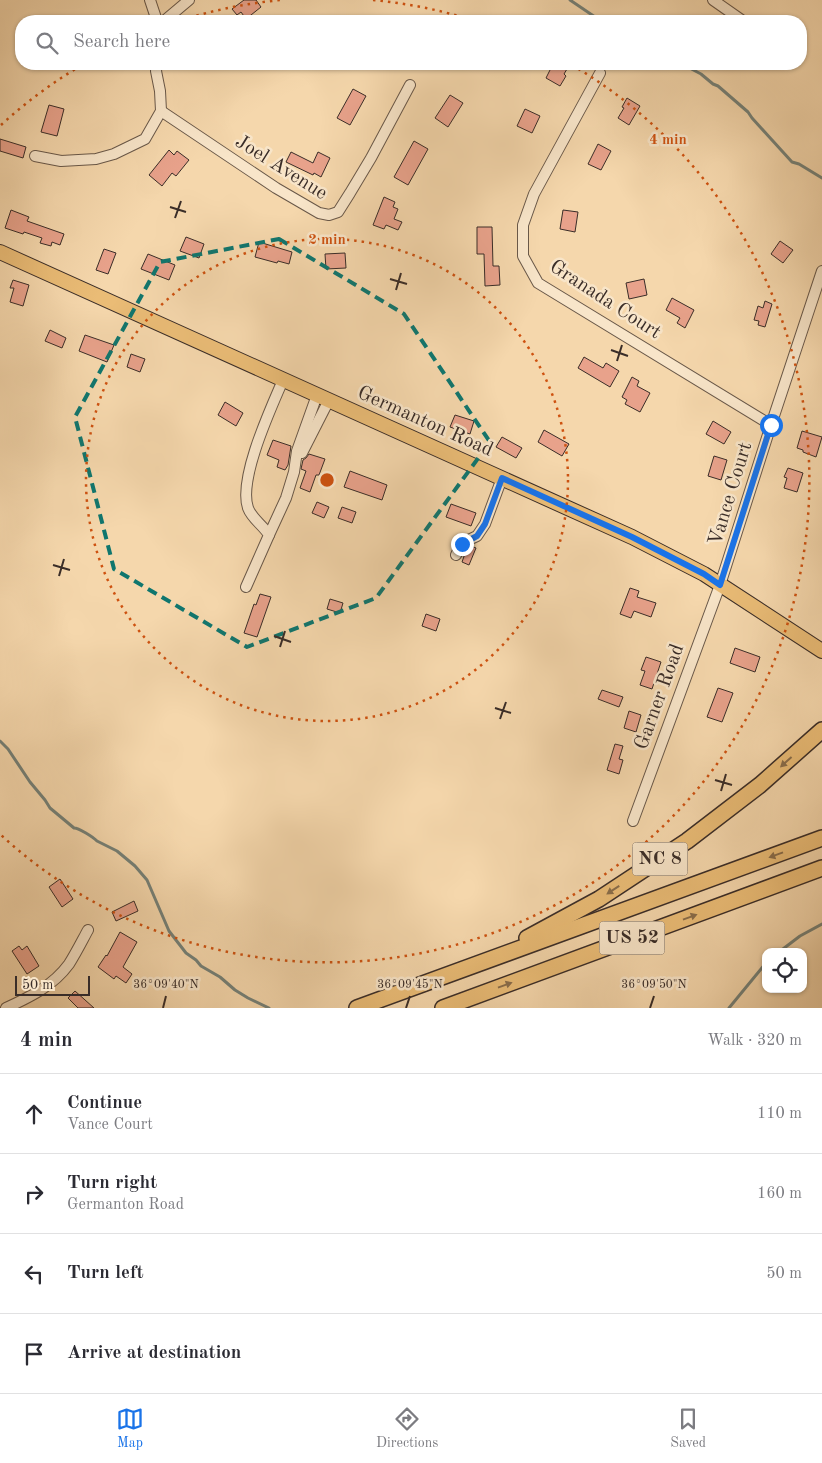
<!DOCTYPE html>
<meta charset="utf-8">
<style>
:root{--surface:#fff;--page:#f2f2f3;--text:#2b2b33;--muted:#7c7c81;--line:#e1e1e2;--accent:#1a73e8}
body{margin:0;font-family:"Old Standard TT",serif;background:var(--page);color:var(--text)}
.controls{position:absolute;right:15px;bottom:15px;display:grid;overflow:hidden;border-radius:10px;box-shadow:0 1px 4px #0004}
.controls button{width:45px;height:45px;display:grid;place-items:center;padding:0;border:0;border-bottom:1px solid var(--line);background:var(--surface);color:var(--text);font:25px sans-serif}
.scale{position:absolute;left:15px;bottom:12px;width:75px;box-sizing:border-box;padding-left:5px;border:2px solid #3a2d28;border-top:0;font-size:14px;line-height:18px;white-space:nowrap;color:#3a2d28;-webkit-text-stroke:4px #f8e5c9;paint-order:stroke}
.stop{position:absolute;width:15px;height:15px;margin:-11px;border:4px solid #1a73e8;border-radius:50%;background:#fff}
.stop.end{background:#1a73e8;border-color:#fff;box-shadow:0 1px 5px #0008}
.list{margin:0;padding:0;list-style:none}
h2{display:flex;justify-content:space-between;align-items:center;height:65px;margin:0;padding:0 20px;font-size:21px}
h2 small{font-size:16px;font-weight:400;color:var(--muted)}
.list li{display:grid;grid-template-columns:32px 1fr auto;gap:15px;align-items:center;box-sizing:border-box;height:80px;padding:0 20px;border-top:1px solid var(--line)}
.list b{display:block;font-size:19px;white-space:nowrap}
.list p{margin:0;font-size:16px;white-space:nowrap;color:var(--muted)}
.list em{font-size:16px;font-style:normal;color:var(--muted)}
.icon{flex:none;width:28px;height:28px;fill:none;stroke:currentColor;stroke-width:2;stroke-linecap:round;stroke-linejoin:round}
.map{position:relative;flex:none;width:822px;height:1008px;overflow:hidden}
.search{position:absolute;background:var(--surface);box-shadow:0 1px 4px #0004;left:15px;right:15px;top:15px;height:55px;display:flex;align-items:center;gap:12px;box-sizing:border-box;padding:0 18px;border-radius:20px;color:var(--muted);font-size:19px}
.sheet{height:385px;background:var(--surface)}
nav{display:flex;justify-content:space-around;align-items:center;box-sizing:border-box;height:70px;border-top:1px solid var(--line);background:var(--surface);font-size:14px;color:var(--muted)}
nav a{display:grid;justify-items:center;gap:2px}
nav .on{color:var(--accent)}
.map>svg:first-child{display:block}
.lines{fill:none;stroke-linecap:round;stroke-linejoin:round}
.stream{stroke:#758178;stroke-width:3}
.building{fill:#e8a28b;stroke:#3a2d28}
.minor-casing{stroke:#695849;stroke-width:12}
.major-casing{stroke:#3a2d28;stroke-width:16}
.highway-casing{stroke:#3a2d28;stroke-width:18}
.minor{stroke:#f8e5c9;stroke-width:10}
.major{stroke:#eabc76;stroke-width:14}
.highway{stroke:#eabc76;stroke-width:15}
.oneway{fill:#896d4b}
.route{stroke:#1a73e8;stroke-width:6}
.marked{fill:none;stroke:#0f766e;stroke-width:4;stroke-dasharray:10 6;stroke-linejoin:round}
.ticks{fill:none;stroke:#3a2d28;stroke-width:2}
.ring{fill:none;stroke:#ce5210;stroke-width:2.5;stroke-dasharray:2.5 5}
.labels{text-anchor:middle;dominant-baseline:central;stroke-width:5;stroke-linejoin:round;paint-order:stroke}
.shield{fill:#f8e5c9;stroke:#736458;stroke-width:1}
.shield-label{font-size:19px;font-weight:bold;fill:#3a2d28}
.street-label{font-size:20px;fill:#3a2d28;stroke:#f8e5c9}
.ticks-label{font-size:12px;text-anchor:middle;fill:#3a2d28;stroke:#f8e5c9;stroke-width:5;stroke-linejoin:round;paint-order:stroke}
.centre{fill:#ce5210;stroke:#f8e5c9;stroke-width:2.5}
.ring-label{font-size:15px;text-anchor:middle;font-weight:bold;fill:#ce5210;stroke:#f8e5c9;stroke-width:5;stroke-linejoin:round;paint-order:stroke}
</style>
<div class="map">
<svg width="822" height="1008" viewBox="0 0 822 1008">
<rect width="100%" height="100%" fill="#f5d7ac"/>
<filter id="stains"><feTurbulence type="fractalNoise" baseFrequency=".004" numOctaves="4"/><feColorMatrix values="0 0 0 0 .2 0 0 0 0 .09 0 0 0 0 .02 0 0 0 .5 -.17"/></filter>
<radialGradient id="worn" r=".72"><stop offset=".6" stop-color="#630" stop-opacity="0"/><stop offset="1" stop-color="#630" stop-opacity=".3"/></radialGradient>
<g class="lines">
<!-- stream -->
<g class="stream">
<polyline points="570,0 601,21"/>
<polyline points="682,64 701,74 713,84 718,86 748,112 752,118 792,162 799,164 822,178"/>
<path d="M0,741L8,749L30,782L45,800L50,808L74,828C79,828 93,837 97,841L117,851L135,866L147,880L169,931L186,953L196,960L201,966L220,977L235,990L248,998L269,1008"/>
<polyline points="779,952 800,936 822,924"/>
<polyline points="729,1008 766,963"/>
</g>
</g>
<!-- building -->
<g class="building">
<polygon points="244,0 256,0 261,7 246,19 241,12 237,15 232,9"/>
<polygon points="553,64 570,64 564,74 566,76 560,86 546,78"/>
<polygon points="353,89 366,96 350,125 337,118"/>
<polygon points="450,95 463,103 448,127 435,118"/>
<polygon points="627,98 640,106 629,125 618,118 624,108 622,107"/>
<polygon points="49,105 64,109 57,136 41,132"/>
<polygon points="525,109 540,116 532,133 517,126"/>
<polygon points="0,139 26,147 23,158 0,151"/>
<polygon points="414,141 428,149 408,185 394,177"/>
<polygon points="598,144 611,151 601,170 588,164"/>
<polygon points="169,150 174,155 177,151 189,160 176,176 172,173 162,186 149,175"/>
<polygon points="291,152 313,163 318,152 330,158 321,177 314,173 313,175 286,162"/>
<polygon points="384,197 395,202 393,207 398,209 394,219 402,222 398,230 386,225 384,229 373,225"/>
<polygon points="11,210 29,217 27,221 64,234 60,245 52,242 51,246 40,243 42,238 24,232 23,234 5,228"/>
<polygon points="563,210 578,212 575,232 560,229"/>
<polygon points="477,227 492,227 493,266 499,266 500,285 485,286 484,254 477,254"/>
<polygon points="186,237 204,244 199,258 180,251"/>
<polygon points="780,241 793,250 783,263 771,254"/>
<polygon points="259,242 292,252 289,264 278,261 277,263 255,257"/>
<polygon points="104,249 116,253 108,274 96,270"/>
<polygon points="345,253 346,268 326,269 325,254"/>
<polygon points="148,254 175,265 169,280 141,269"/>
<polygon points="644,279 647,295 629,299 626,283"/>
<polygon points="13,280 29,285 23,306 10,302 14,288 10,288"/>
<polygon points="672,298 694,310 685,328 677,323 680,318 666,310"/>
<polygon points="765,301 772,304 765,327 758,325 759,321 754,320 758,306 763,308"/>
<polygon points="50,330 66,338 62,348 45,341"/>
<polygon points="85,335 114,345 107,362 79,351"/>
<polygon points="131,354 145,359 140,372 127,367"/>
<polygon points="584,357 603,368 606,363 619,371 610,387 578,368"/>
<polygon points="632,377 639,381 637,386 650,393 640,412 625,404 627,400 622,397"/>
<polygon points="225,402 243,413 236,426 218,415"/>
<polygon points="455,415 474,421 470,434 450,427"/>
<polygon points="713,421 731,432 724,444 706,434"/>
<polygon points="544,430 569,444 562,456 538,442"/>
<polygon points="802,431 822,437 816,457 803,452 803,450 797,448"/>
<polygon points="502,437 522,448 516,458 496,447"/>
<polygon points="273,440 291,446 288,465 285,470 277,467 279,460 267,455"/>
<polygon points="309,454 325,459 319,475 316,475 310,492 300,488 306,471 301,469 303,460 306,458"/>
<polygon points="714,456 727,460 721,480 708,476"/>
<polygon points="788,468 803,473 797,492 784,488 787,478 784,477"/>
<polygon points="350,471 387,485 382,500 344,487"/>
<polygon points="317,502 329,507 324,518 312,513"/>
<polygon points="451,504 476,513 471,526 446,517"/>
<polygon points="342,507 356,512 352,523 338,518"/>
<polygon points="471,546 476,548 469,565 462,562 467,548"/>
<polygon points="630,588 639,591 637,597 656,603 651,617 634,611 631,618 620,614"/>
<polygon points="260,594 271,597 257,637 244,633 254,604 256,605"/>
<polygon points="330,599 343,603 340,613 327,609"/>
<polygon points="426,614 440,619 436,631 422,626"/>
<polygon points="735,648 760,657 755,672 730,663"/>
<polygon points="646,657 661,662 652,689 640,685 645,671 641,670"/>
<polygon points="718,688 733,693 722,722 707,717"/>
<polygon points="602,690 623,697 619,707 598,699"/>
<polygon points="629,711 641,715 636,732 624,728"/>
<polygon points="615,744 623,746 619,759 623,760 619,774 607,770"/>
<polygon points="60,879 73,899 62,907 49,887"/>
<polygon points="134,901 138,911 116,921 112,912"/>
<polygon points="120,932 137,942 123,967 132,974 126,983 116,976 114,979 98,967 106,955 107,956"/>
<polygon points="19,946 22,950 27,946 39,966 27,974 12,951"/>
<polygon points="75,991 94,1008 78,1008 68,998"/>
</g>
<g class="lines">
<!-- minor casing -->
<g class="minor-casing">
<g id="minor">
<polyline points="150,0 157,21"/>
<polyline points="713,0 743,21"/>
<polyline points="164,21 189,0"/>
<polyline points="600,73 534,194 523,225 523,256 538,283 771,425"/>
<polyline points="161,111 276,188 319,213 329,215 338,212 350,193 371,158 410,85"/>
<polyline points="35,156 61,161 96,159 114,154 145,139 161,111 160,91 156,71 157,64"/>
<polyline points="302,453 329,400"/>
<polyline points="269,535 286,498 294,472 297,451 317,395"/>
<polyline points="456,555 462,543 477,536 485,524 502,478"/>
<path d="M246,587L269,535C263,525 252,519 248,508C238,479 271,408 283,380"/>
<polyline points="633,821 720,585 771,425 822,271"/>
<path d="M6,1008C30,997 53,986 69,964C76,953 82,941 88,930"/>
</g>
</g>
<!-- major casing -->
<g class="major-casing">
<polyline id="major" points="0,252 632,537 704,574 822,651"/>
</g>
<!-- highway casing -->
<g class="highway-casing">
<g id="highway">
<polyline points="527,938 599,899 687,841 760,785 822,730"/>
<polyline points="357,1008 822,838"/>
<polyline points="443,1008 822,868"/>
</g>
</g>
<!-- minor -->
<use href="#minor" class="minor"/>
<!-- major -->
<use href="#major" class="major"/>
<!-- highway -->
<use href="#highway" class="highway"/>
</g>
<!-- one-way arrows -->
<defs><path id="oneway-solid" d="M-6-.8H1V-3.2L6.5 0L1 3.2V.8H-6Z" transform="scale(1.25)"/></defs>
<g class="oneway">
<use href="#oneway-solid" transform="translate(786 762) rotate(138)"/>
<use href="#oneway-solid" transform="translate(776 855) rotate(160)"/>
<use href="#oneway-solid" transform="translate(613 890) rotate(147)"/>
<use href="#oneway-solid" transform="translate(690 917) rotate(-20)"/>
<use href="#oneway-solid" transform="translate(505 985) rotate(-20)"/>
</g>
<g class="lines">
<!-- route -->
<polyline class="route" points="462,544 477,536 485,524 502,478 632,537 704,574 720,585 771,425"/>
</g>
<!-- marked area -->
<path class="marked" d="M279,239L404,314L490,442L376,598L247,647L114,569L75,417L160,262Z"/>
<!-- ticks -->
<path class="ticks" d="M170,207L186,212M175,218L181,201M390,279L407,284M396,290L401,273M611,350L628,356M617,361L622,345M53,565L70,570M59,576L64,559M274,636L291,642M280,647L285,631M495,708L511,713M500,719L506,702M715,780L732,785M721,791L726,774M163,1008L166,996M406,1008L410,996M650,1008L654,996"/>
<!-- distance rings -->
<g class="ring">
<circle cx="327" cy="480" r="241"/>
<path d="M1 125A482 482 0 0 1 82 65M182 20A482 482 0 0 1 281 0M373 0A482 482 0 0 1 472 20M572 65A482 482 0 1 1 1 835"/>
</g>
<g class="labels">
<!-- shield labels -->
<g class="shield">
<rect x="632.5" y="842.5" width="55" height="33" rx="4"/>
<rect x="599.5" y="921.5" width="65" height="33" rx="4"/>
</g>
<g class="shield-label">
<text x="660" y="859">NC 8</text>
<text x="632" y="938">US 52</text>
</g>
<!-- street labels -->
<g class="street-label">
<text transform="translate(281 168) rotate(32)">Joel Avenue</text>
<text transform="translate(605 300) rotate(33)">Granada Court</text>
<text transform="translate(425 422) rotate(24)">Germanton Road</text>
<text transform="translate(731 494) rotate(-73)">Vance Court</text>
<text transform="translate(660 697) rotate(-70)">Garner Road</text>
</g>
</g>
<g class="ticks-label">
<text x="166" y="988">36°09'40"N</text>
<text x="410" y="988">36°09'45"N</text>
<text x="654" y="988">36°09'50"N</text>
</g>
<circle cx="327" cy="480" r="8" class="centre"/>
<g class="ring-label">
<text x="668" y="144">4 min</text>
<text x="327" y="244">2 min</text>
</g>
<rect width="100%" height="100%" filter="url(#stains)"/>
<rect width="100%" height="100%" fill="url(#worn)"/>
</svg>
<div class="controls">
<button><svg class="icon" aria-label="locate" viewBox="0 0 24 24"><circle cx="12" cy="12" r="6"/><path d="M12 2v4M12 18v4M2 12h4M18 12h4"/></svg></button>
</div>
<div class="scale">50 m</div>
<div class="stop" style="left:771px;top:425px"></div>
<div class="stop end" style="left:462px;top:544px"></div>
<div class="search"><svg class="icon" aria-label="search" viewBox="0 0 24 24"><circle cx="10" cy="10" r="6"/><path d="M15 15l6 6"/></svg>Search here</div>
</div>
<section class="sheet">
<h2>4 min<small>Walk · 320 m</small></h2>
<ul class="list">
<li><svg class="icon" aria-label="ahead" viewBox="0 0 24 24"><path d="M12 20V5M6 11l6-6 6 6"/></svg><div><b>Continue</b><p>Vance Court</p></div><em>110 m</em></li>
<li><svg class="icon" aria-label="right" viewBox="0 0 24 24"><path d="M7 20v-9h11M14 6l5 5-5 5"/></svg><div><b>Turn right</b><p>Germanton Road</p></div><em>160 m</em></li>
<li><svg class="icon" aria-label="left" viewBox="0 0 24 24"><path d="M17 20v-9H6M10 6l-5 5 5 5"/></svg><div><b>Turn left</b></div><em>50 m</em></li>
<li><svg class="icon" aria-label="arrive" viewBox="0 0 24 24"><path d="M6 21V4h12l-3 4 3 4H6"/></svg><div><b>Arrive at destination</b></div></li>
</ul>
</section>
<nav>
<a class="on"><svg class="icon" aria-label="map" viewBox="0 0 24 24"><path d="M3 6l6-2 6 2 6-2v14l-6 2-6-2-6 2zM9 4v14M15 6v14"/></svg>Map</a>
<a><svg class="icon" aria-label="directions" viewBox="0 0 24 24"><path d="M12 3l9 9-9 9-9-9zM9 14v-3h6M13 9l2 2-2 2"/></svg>Directions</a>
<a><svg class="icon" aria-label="saved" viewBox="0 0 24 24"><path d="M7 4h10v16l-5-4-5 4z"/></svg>Saved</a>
</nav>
